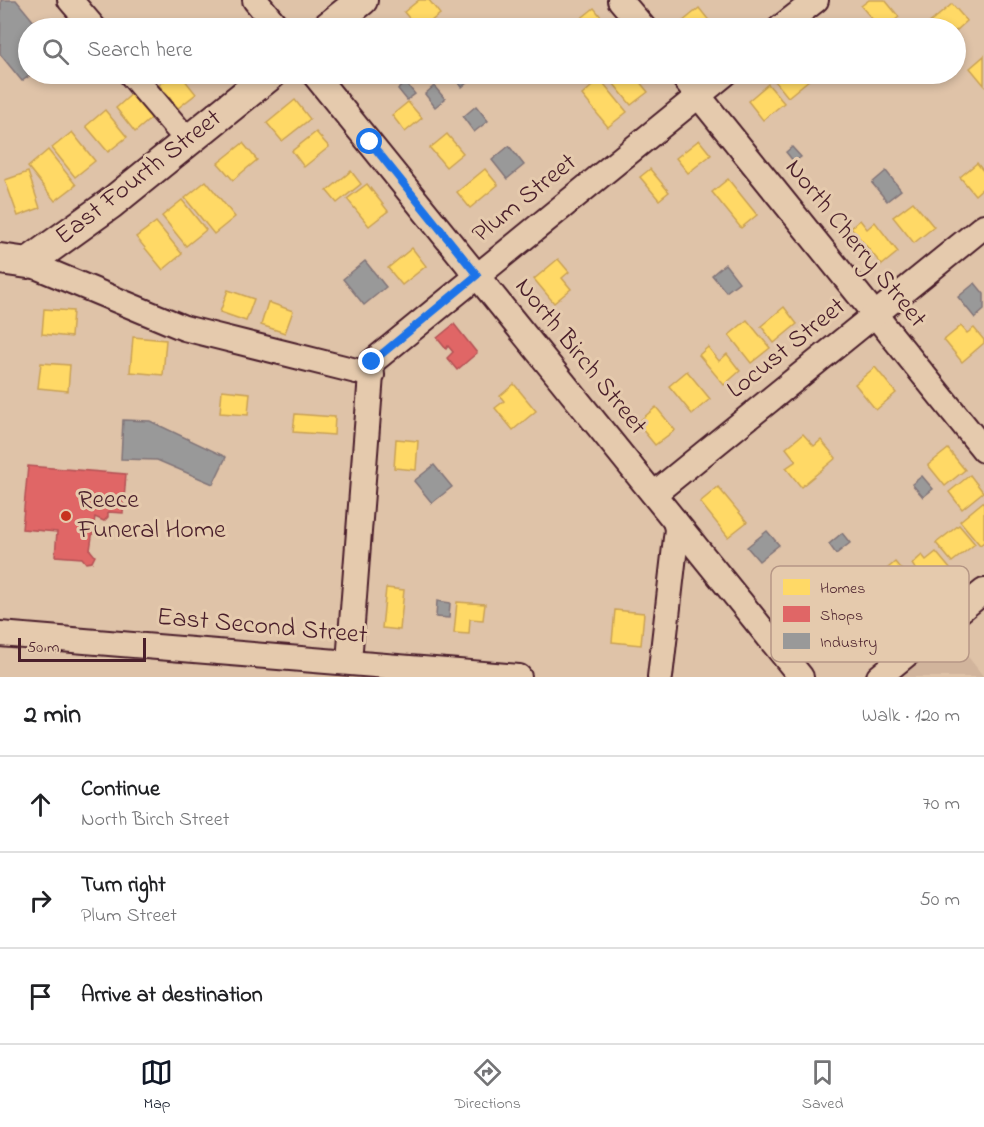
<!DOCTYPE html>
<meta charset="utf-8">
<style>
:root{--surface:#fff;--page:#f2f2f2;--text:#202124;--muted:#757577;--line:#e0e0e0;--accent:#111827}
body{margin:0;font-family:"Indie Flower",sans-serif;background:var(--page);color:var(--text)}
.scale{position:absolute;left:18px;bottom:15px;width:128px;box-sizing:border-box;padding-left:6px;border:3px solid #4a1f2b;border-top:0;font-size:16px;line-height:21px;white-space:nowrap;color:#4a1f2b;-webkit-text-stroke:4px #e5caad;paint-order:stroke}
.stop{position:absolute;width:18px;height:18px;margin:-14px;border:4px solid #1a73e8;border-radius:50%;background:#fff}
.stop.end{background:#1a73e8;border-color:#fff;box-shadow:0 2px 6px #0008}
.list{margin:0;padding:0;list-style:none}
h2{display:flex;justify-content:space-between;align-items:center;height:78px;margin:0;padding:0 24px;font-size:26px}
h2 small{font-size:20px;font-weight:400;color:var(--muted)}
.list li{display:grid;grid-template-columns:39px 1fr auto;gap:18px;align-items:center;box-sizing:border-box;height:96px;padding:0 24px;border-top:2px solid var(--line)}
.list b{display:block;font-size:22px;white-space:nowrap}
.list p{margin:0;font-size:20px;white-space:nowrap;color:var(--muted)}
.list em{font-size:20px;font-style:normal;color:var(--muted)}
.icon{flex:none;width:33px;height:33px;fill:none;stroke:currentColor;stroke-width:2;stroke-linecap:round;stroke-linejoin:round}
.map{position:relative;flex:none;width:984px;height:677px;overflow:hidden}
.search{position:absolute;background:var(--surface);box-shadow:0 3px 9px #0003;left:18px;right:18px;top:18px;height:66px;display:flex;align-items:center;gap:15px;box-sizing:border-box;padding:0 21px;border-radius:33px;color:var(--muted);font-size:22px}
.sheet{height:366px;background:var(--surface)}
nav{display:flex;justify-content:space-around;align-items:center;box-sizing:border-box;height:84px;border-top:2px solid var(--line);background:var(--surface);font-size:16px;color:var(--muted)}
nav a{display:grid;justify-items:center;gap:3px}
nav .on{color:var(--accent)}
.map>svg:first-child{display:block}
.built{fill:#d1b49c}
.homes{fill:#ffd966;stroke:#c9a154;stroke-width:1.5}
.shops{fill:#e06666;stroke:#b35154;stroke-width:1.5}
.industry{fill:#999;stroke:#817478;stroke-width:1.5}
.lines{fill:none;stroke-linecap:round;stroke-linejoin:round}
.minor-casing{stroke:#4a1f2b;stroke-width:28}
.major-casing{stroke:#4a1f2b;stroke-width:34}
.minor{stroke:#e5caad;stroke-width:24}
.major{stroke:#e5caad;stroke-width:30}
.route{stroke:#1a73e8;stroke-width:8}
.poi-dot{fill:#c8321e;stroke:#e5caad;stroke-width:2}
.labels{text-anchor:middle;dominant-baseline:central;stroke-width:6;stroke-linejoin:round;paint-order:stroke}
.street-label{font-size:26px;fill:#4a1f2b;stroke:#e5caad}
.poi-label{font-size:26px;fill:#4a1f2b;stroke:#e5caad;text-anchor:start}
.key{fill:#e5caad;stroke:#b69786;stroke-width:1.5}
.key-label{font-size:16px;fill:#4a1f2b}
</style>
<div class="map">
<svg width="984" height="677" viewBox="0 0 984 677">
<rect width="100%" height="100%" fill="#dfc3a8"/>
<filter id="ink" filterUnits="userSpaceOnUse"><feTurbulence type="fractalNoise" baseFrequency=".0167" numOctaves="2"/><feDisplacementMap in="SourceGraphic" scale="12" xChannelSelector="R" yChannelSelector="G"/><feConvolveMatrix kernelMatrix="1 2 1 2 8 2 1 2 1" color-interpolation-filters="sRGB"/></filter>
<g filter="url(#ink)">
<!-- built -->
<polygon class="built" points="943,625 984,677 879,677"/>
<!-- homes -->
<g class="homes">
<polygon points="419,0 429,0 440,14 422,28 417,28 404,12"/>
<polygon points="869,0 885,0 899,17 885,28 880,28 861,6"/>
<polygon points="952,4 967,21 956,31 930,28 927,25"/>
<polygon points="594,8 606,23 599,28 578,28 574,24"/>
<polygon points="699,8 715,28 687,28 682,22"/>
<polygon points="984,56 984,85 970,68"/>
<polygon points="173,74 180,74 196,94 178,108 159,85"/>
<polygon points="614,74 633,74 648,92 631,105 609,78"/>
<polygon points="784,74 814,74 815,75 788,97 775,81"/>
<polygon points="600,79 627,112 608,127 582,95"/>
<polygon points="768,84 784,103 763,120 748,101"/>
<polygon points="134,92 154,116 135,132 116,108"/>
<polygon points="295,100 310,119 282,141 267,123"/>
<polygon points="408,102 422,118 405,132 392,115"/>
<polygon points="105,110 127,137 108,152 86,126"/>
<polygon points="72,132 95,161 75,177 52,148"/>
<polygon points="316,132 329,147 304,167 292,151"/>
<polygon points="447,134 463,153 446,167 430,148"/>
<polygon points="699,140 711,155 688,173 676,158"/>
<polygon points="243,143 257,160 233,180 218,163"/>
<polygon points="48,150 76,185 55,201 28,167"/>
<polygon points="977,163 984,172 984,187 975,195 960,177"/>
<polygon points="485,169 498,185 470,208 457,192"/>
<polygon points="650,169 669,192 659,200 640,177"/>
<polygon points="351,171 361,184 337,203 327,191"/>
<polygon points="28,172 40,208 18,216 5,180"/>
<polygon points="728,179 757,215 741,228 712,192"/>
<polygon points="206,181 235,217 214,234 185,198"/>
<polygon points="367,184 388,211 369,226 347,199"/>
<polygon points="182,200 206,230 186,246 162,216"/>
<polygon points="913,202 934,227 914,243 893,217"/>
<polygon points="860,220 867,229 875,222 898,252 882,265 851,228"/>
<polygon points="156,222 182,254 163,270 136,237"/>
<polygon points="412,248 426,266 402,285 388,268"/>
<polygon points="558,259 569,272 562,278 571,289 554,303 534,279"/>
<polygon points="228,290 254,299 246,321 220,312"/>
<polygon points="268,302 293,311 285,333 261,325"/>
<polygon points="784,307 797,324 774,343 761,326"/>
<polygon points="44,309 73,311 71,337 42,334"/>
<polygon points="747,320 770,348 751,363 729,335"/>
<polygon points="961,326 967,333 974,328 984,340 984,343 962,362 944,340"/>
<polygon points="133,337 166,340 163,375 130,372"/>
<polygon points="708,347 719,361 727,354 740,371 724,385 699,355"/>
<polygon points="41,363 70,365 68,391 38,388"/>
<polygon points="875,367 896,393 876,410 855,384"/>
<polygon points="687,371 710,399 692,414 669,386"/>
<polygon points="514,384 536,411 513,430 495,408 504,401 500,396"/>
<polygon points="222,390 250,393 248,415 220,413"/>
<polygon points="656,407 675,430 655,445 637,423"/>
<polygon points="295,414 335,417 334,435 293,432"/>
<polygon points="803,434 814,446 821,440 836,458 801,487 786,468 796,461 786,448"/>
<polygon points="396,439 418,441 416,470 394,468"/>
<polygon points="948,449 965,470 945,486 928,465"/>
<polygon points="970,475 983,492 962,509 949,492"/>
<polygon points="718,487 747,522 728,537 700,502"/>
<polygon points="984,501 984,542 980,545 960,521"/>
<polygon points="959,525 975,544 952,562 936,543"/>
<polygon points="936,552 951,570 928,589 912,564 922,555 926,560"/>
<polygon points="895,562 922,595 901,612 875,579"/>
<polygon points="386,588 404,590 400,630 382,628"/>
<polygon points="457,602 485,604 483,620 470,619 469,634 454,633"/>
<polygon points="615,610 644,613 641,645 612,642"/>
</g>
<!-- shops -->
<g class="shops">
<polygon points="454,324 477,353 457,370 447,358 453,352 448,346 446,349 437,338"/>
<polygon points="28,466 126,474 123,513 108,512 108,517 104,521 95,517 90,550 95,556 92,562 86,563 82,558 55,556 57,532 22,529"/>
</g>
<!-- industry -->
<g class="industry">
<polygon points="1,0 16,0 39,28 28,28 28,74 32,74 22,81 0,54"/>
<polygon points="451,74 471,74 474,77 462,87"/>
<polygon points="406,83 415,94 407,100 398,89"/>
<polygon points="434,86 445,99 435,107 425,94"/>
<polygon points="476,106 488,121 474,132 463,117"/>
<polygon points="509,146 524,165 507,179 492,160"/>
<polygon points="792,147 801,157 794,162 786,152"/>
<polygon points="886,171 901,190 887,201 872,183"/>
<polygon points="365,261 386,287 364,305 343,279"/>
<polygon points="725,264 739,282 726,292 712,275"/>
<polygon points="975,283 984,294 984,310 975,318 958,297"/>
<polygon points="123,420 150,421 226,457 213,484 157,460 121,459"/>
<polygon points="434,465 452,487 432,503 414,481"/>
<polygon points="922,476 933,489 923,497 912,484"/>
<polygon points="767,531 779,545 759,561 747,547"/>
<polygon points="842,533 850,543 836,554 829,544"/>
<polygon points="437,601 450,603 449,618 436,617"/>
</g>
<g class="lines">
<!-- minor casing -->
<g class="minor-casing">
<g id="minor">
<polyline points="70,0 94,28"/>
<polyline points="255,0 278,28"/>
<polyline points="620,0 644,28"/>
<polyline points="780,28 816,0"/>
<polyline points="131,74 188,141"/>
<polyline points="314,74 801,677"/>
<polyline points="681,74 984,450"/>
<polyline points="28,263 184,328 372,375"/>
<polyline points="654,494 984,226"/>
<polyline points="0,634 519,677"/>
<polyline points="349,662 372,362 725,74"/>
<polyline points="660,677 677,529 675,521"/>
<polyline points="879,677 984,591"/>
</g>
</g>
<!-- major casing -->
<g class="major-casing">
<g id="major">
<polyline points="327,28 362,0"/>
<polyline points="0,259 28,263 110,204 271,74"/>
</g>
</g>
<!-- minor -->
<use href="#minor" class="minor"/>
<!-- major -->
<use href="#major" class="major"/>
</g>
</g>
<g class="lines" filter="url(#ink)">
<!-- route -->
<polyline class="route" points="370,142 477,275 372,362"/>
</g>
<!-- markers -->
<circle class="poi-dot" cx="66" cy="516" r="6"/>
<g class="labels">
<!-- street labels -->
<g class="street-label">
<text transform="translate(139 178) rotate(-38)">East Fourth Street</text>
<text transform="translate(525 199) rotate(-39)">Plum Street</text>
<text transform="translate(855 244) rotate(51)">North Cherry Street</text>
<text transform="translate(787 349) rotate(-39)">Locust Street</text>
<text transform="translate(580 357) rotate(51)">North Birch Street</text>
<text transform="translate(262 627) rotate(5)">East Second Street</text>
</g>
<!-- poi labels -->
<g class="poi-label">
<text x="78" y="501">Reece<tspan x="78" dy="30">Funeral Home</tspan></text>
</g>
</g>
<!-- legend -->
<rect x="771" y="566" width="198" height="96" rx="9" class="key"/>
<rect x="783" y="579" width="27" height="16" fill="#ffd966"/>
<rect x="783" y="606" width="27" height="16" fill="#e06666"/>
<rect x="783" y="633" width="27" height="16" fill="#999"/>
<g class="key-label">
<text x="820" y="593">Homes</text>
<text x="820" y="620">Shops</text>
<text x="820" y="647">Industry</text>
</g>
</svg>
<div class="scale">50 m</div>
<div class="stop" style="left:370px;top:142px"></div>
<div class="stop end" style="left:372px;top:362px"></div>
<div class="search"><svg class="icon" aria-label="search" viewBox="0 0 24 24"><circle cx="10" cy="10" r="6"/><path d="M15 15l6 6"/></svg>Search here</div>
</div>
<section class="sheet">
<h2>2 min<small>Walk · 120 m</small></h2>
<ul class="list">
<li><svg class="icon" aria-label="ahead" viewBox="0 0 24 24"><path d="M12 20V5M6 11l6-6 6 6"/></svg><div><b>Continue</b><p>North Birch Street</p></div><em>70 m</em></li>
<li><svg class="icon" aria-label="right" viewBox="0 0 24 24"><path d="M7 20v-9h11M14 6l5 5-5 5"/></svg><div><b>Turn right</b><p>Plum Street</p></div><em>50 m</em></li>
<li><svg class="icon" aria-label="arrive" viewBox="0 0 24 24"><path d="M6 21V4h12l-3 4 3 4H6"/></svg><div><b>Arrive at destination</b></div></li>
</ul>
</section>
<nav>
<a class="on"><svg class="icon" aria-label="map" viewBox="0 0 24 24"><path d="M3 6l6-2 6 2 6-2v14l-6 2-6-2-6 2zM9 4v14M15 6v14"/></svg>Map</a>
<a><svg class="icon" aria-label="directions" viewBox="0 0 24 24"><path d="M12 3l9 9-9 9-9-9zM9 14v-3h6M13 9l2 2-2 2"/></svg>Directions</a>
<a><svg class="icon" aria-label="saved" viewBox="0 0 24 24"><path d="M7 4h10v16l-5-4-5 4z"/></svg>Saved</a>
</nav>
